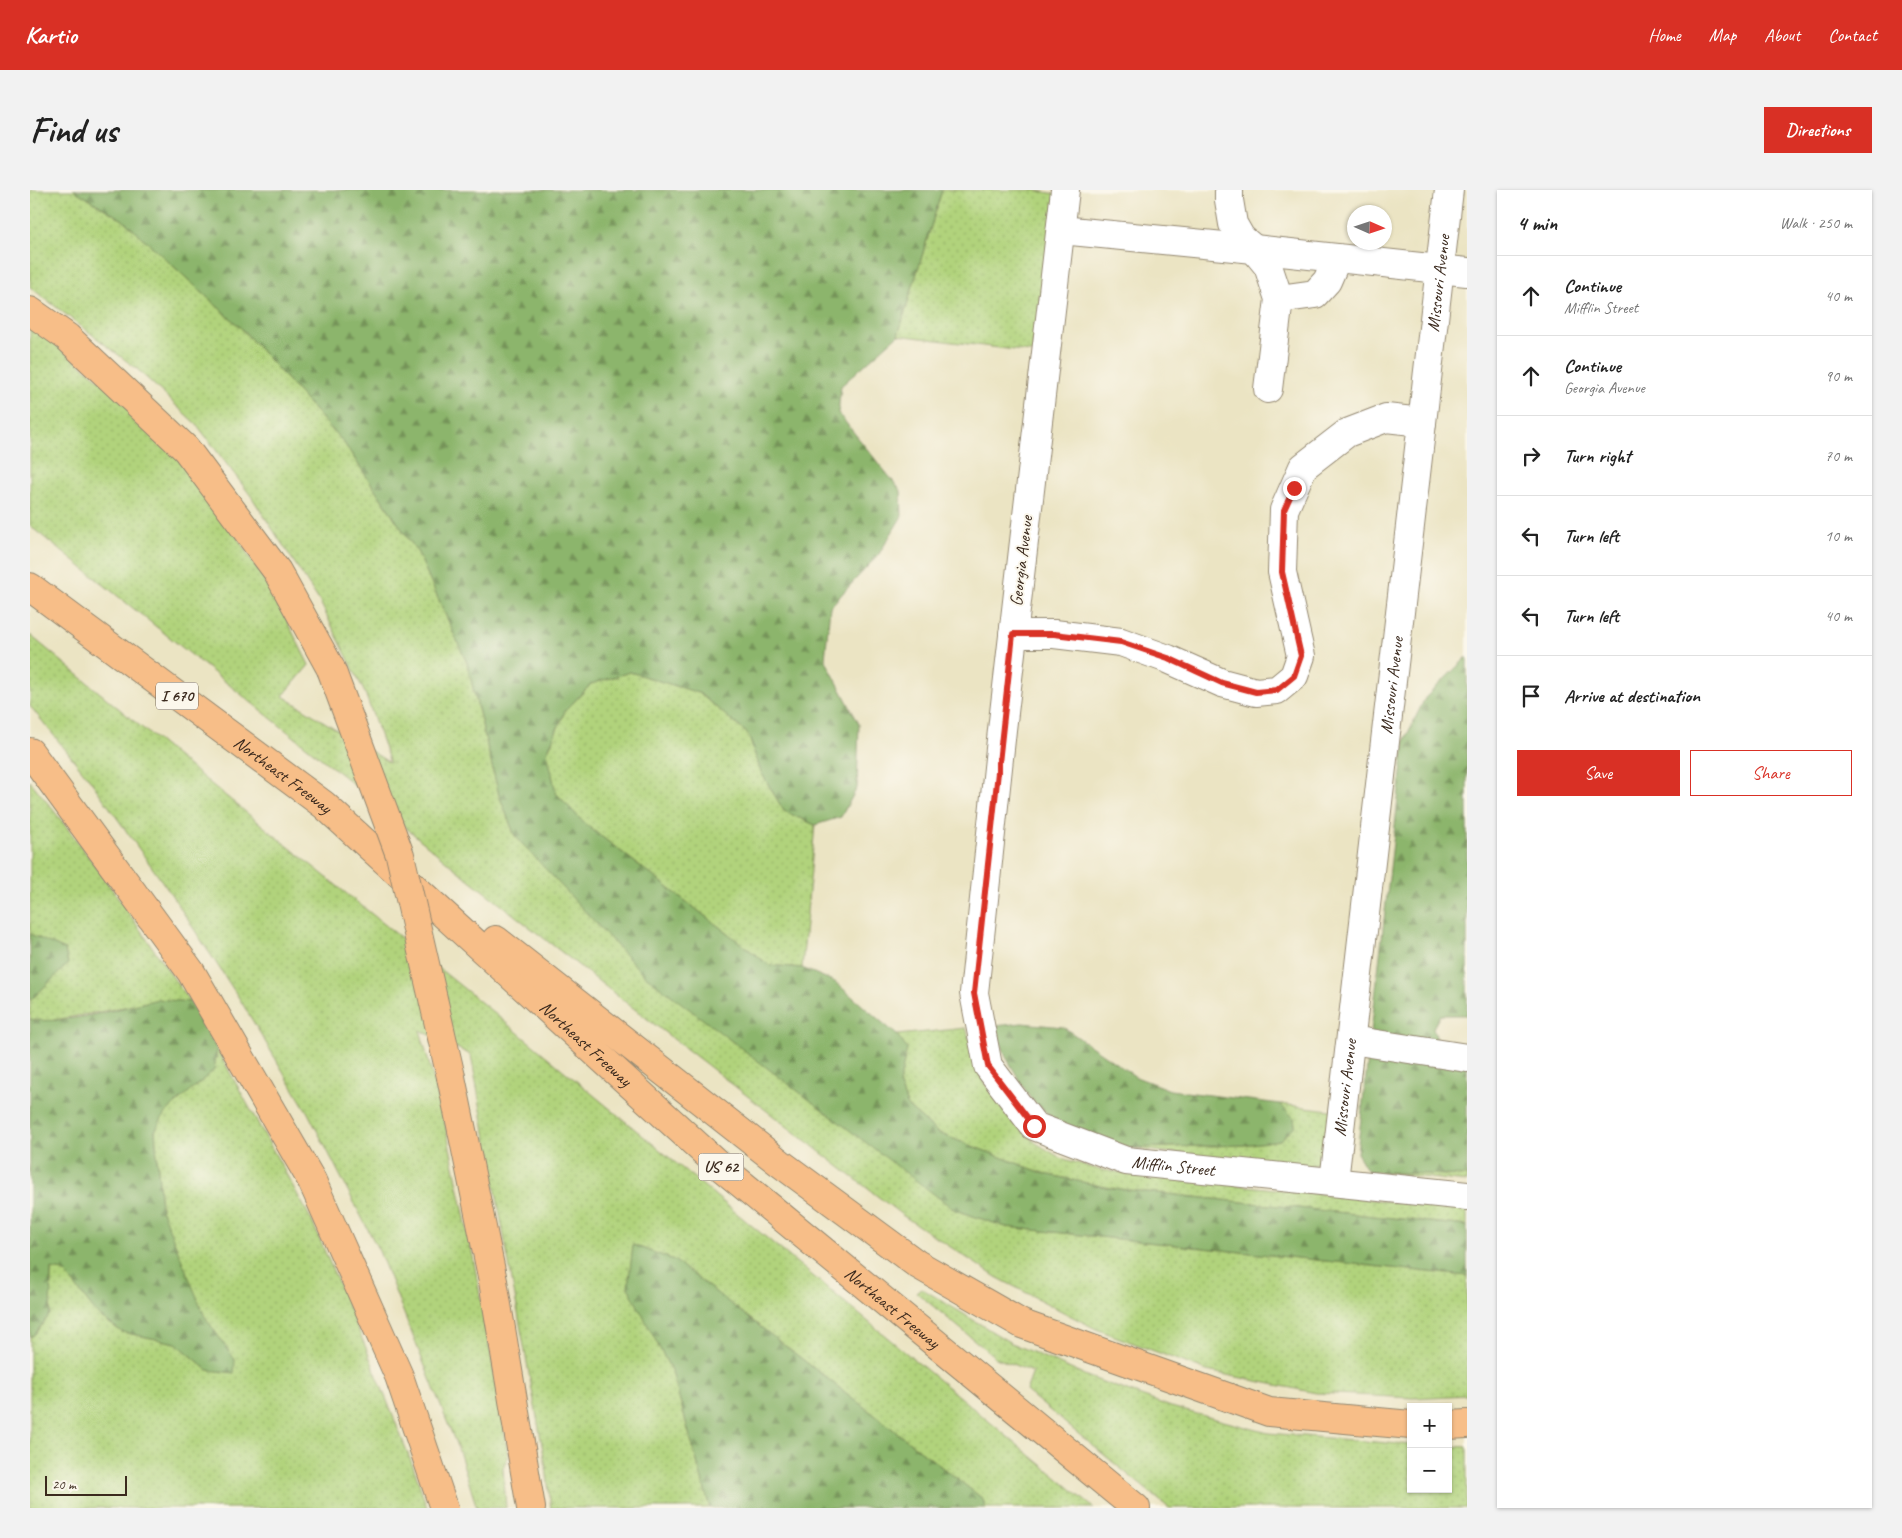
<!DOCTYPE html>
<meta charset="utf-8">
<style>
:root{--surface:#fff;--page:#f2f2f2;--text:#222;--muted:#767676;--line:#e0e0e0;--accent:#d93025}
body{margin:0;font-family:Caveat,sans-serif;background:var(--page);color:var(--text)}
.controls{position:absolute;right:15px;bottom:15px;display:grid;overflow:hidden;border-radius:0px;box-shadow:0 1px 4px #0004}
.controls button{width:45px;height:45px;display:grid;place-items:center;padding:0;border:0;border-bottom:1px solid var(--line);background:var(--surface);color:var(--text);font:25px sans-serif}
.compass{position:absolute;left:1317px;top:15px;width:45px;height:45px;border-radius:50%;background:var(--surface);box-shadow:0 1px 4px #0004;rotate:93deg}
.scale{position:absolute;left:15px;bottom:12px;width:82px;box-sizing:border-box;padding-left:5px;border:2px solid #3b2a1e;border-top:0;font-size:14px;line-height:18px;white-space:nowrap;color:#3b2a1e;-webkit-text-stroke:4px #fbf7ec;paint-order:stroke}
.stop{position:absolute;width:15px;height:15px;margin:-11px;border:4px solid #d93025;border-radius:50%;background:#fff}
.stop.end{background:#d93025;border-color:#fff;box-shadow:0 1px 5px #0008}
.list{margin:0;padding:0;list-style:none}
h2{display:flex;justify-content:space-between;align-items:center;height:65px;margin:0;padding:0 20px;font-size:21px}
h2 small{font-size:16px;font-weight:400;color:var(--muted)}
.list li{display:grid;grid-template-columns:32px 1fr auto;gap:15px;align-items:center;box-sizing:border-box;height:80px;padding:0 20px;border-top:1px solid var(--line)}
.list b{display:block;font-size:19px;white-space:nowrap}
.list p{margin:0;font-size:16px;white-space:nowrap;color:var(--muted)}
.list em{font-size:16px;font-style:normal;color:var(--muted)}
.actions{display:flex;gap:10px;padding:15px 20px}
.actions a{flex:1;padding:11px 0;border:1px solid var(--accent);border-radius:0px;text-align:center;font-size:18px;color:var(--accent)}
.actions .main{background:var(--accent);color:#fff}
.icon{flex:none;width:28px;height:28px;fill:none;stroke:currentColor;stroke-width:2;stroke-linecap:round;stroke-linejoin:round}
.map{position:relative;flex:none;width:1437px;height:1318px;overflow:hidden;border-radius:0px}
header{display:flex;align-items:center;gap:30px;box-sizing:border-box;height:70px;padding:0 25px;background:var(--accent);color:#fff}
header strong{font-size:24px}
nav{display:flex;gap:28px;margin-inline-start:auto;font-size:18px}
.intro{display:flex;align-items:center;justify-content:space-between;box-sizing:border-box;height:120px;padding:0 30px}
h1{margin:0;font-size:35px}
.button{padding:12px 22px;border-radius:0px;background:var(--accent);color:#fff;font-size:18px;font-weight:700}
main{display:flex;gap:30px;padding:0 30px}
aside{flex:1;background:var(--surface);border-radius:0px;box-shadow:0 1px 4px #0004}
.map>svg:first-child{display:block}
.grass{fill:url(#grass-dots);stroke:#767e4d}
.forest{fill:url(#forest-firs);stroke:#647045}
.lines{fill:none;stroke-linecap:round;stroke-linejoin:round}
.minor-casing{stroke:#938770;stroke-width:30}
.highway-casing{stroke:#938770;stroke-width:30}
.minor{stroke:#fff;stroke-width:28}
.highway{stroke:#f7be88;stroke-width:28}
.highway-bridge-casing{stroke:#938770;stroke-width:30;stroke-linecap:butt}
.highway-bridge{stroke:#f7be88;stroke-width:28}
.route{stroke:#d93025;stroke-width:6}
.labels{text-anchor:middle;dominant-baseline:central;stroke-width:4;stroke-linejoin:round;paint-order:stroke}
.shield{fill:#fbf7ec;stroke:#75685c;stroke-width:1}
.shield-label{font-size:16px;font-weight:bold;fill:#3b2a1e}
.street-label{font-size:18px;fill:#3b2a1e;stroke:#fbf7ec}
</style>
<header>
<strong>Kartio</strong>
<nav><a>Home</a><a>Map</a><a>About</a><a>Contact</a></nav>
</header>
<div class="intro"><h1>Find us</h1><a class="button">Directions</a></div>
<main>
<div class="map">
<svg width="1437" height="1318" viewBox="0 0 1437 1318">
<defs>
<pattern id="grass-dots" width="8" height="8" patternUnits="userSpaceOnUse" patternTransform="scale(1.25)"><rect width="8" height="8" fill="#b1d37c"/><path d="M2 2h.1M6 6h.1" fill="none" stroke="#99b56b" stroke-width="1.8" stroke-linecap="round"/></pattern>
<pattern id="forest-firs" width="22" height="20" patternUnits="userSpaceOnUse" patternTransform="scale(1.25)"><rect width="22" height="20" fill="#8cb56c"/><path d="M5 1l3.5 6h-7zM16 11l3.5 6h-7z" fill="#749358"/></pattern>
</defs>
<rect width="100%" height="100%" fill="#fbf7ec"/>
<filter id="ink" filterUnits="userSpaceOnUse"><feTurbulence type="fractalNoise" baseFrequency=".02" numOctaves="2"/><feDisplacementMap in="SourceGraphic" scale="10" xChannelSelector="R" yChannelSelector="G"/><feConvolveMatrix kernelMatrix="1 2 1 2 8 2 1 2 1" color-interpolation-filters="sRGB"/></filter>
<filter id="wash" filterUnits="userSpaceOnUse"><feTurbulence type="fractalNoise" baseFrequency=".0096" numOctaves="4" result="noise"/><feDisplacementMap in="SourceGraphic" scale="20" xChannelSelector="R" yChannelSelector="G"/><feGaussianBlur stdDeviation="1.12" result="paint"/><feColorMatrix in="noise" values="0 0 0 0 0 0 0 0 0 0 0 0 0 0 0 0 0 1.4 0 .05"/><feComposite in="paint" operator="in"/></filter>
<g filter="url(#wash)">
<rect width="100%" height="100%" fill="#ebe4c3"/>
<!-- grass -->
<g class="grass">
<polygon points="0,0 44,0 93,30 211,138 314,253 388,363 437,473 469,605 485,646 925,1020 976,1037 1437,1086 1437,1205 1384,1208 1286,1203 1177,1181 1066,1139 966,1087 872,1025 585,804 428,681 317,589 0,336 0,134 72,192 142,261 202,339 246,409 279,475 253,506 360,573 335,503 290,412 221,306 167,235 107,179 0,97"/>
<polygon points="912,0 1003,0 1026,4 1008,163 868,145"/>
<polygon points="0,445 139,560 458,818 1064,1318 955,1318 953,1309 644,1070 603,1055 599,1097 642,1182 680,1318 521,1318 516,1277 441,865 390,840 413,924 443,1067 473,1231 478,1266 473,1278 476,1318 447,1318 430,1264 349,1061 278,923 209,808 141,704 60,590 0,516"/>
<polygon points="600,482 669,503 718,544 731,582 754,621 785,635 772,778 739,775 555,634 526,603 517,563 535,521 561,494"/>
<path d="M0,591C58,661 108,737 160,812L128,810L69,822L13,832L0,829V811L38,773L35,760L0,744Z"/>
<polygon points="936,838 952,889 978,927 1006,953 1031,968 1070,980 1437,1020 1437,1036 1080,998 1015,984 908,943 878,917 869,894 876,859 867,845"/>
<polygon points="187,859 281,1029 336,1158 386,1284 397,1318 0,1318 0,1147 4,1145 20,1124 21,1079 34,1081 67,1124 92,1142 146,1153 178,1180 205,1170 174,1127 131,1020 125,941 134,923 184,880"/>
<polygon points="1250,914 1308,921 1294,970 1278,978 1099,958 1214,955 1250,950 1265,936 1264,928"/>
<polygon points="1338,981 1437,986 1437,992"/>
<polygon points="891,1098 981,1153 1059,1187 1141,1217 1238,1243 1381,1255 1381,1299 1418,1299 1418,1256 1437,1257 1437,1318 1139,1318 996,1201 1003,1182 966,1168 886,1102"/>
</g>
<!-- forest -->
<g class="forest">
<polygon points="44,0 912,0 868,145 811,196 808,223 871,301 872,326 849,364 800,417 795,469 829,534 827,598 811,627 785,635 754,621 731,582 718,544 669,503 600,482 561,494 535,521 517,562 526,603 555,634 739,775 772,778 805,792 867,845 877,859 869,894 878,917 908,943 1015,984 1080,998 1437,1036 1437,1086 976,1037 925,1020 613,784 485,646 469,605 437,473 388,363 314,253 211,138 93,30"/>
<polygon points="1437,467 1437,825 1410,825 1403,838 1409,855 1437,870 1437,986 1338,981 1327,963 1375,549 1395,508"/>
<polygon points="0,744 35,760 38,774 0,811"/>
<path d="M128,809L160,812L187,859L184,880L135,923L125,941L131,1019L175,1127L205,1170L204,1183L178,1180L146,1153L92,1142L67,1124L34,1081L21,1079L20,1124L4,1145L0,1147V829C31,836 95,817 128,809Z"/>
<polygon points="992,833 1033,837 1106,887 1140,900 1250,914 1264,928 1265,936 1250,950 1214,955 1099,958 1026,931 1000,908 976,867 965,836"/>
<polygon points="603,1055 644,1070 953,1309 955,1318 680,1318 642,1182 598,1097"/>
</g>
</g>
<g filter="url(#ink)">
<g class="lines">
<!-- minor casing -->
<g class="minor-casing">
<g id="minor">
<path id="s1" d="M1035,0L972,540L944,803L958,876L1004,936L1096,971L1437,1006"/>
<polyline points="1199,0 1199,10 1203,34 1211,48 1224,59 1238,76 1249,109 1238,199"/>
<polyline points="1031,40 1224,59 1437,82"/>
<polyline points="1249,109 1285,104 1297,91 1307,68"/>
<polyline points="983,444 1024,444 1091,452 1138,469 1192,493 1226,502 1247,500 1264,486 1271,466 1252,382 1254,320 1273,277 1317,243 1356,228 1392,232"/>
<polyline points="1321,850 1437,868"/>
<path id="s2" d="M1304,991L1419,0"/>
</g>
</g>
<!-- highway casing -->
<g class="highway-casing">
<g id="highway">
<polyline points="0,121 37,147 156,259 247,381 301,479"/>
<path id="s3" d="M0,397L294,615L691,977L1106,1318"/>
<polyline points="0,562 161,782 282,991 369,1186 414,1318"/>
<polyline points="466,750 750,973 887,1074 992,1134 1239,1222 1381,1235"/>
<polyline points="421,887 463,1091 501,1318"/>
<polyline points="1418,1235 1437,1234"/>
</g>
</g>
<!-- minor -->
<use href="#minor" class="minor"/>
<!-- highway -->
<use href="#highway" class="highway"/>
<!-- highway-bridge casing -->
<g class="highway-bridge-casing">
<polyline id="highway-bridge" points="301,479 370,665 421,887"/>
</g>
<!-- highway-bridge -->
<use href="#highway-bridge" class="highway-bridge"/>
</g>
</g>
<g class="lines" filter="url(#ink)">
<!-- route -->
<polyline class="route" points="1004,936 958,876 944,803 983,444 1024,444 1091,452 1138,468 1192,493 1226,502 1247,500 1264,486 1271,466 1252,382 1254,320 1264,298"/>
</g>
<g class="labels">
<!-- shield labels -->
<g class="shield">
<rect x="126" y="492.5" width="42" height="27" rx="4"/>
<rect x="668.5" y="963.5" width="45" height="27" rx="4"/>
</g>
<g class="shield-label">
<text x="147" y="506">I 670</text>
<text x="691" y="977">US 62</text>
</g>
<!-- street labels -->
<g class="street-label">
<text stroke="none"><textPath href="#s2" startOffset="904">Missouri Avenue</textPath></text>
<text transform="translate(991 371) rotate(-83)">Georgia Avenue</text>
<text stroke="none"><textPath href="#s2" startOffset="499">Missouri Avenue</textPath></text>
<text stroke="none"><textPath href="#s3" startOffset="315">Northeast Freeway</textPath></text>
<text stroke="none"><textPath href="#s3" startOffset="720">Northeast Freeway</textPath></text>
<text stroke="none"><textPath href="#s2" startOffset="94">Missouri Avenue</textPath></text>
<text stroke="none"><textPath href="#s1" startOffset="1104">Mifflin Street</textPath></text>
<text stroke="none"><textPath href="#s3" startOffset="1125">Northeast Freeway</textPath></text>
</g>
</g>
</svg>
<div class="controls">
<button>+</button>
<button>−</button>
</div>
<svg class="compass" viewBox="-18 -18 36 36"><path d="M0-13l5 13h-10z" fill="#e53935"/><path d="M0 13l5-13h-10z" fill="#767676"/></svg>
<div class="scale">20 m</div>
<div class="stop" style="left:1004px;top:936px"></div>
<div class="stop end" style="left:1264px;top:298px"></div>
</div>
<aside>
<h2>4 min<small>Walk · 250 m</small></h2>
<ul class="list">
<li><svg class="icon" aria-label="ahead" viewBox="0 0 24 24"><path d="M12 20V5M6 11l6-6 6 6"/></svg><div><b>Continue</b><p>Mifflin Street</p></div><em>40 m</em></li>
<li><svg class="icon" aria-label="ahead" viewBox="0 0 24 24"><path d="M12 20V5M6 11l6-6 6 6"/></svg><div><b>Continue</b><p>Georgia Avenue</p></div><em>90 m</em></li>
<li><svg class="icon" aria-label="right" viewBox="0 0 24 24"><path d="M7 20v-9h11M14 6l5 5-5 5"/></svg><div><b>Turn right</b></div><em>70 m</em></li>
<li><svg class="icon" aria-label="left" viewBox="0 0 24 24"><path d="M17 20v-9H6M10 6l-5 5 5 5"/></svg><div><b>Turn left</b></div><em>10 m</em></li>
<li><svg class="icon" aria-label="left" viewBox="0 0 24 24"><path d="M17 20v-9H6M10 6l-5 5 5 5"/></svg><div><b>Turn left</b></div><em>40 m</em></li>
<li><svg class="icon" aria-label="arrive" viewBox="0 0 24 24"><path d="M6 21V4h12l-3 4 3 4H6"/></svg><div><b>Arrive at destination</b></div></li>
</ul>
<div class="actions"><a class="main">Save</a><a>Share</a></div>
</aside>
</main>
